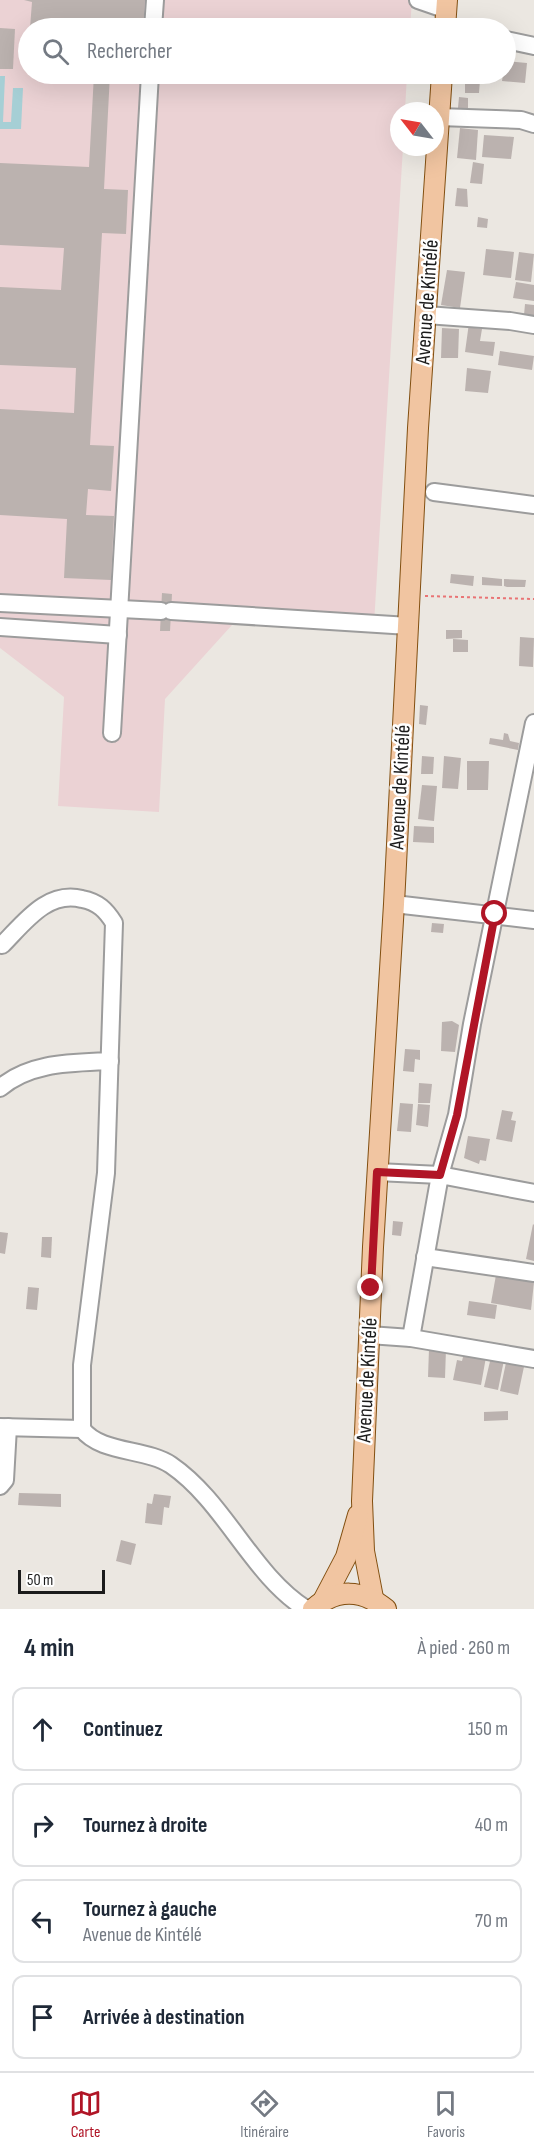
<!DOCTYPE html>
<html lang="fr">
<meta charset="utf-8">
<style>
:root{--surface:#fff;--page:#f6f6f7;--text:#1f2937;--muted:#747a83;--line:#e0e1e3;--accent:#b01526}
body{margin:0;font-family:"Sofia Sans Condensed",sans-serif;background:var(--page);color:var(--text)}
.compass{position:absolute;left:390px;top:102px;width:54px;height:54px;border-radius:50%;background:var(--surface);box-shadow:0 6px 24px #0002;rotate:301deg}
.scale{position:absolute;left:18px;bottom:15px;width:87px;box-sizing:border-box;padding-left:6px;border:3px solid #1b1b1b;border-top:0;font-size:16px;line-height:21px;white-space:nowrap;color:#1b1b1b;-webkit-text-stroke:4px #fff;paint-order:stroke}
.stop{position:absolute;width:18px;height:18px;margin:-14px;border:4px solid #b01526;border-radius:50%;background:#fff}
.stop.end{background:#b01526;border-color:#fff;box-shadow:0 2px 6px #0008}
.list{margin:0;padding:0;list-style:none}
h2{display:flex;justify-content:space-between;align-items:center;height:78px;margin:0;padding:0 24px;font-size:26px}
h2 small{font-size:20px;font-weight:400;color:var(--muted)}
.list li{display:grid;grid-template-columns:39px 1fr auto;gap:18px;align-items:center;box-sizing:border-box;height:84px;margin:0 12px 12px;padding:0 12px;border:2px solid var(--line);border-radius:12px}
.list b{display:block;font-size:22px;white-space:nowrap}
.list p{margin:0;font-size:20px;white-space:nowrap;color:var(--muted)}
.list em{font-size:20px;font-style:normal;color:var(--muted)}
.icon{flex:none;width:33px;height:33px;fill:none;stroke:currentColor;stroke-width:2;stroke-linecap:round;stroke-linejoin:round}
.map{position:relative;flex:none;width:534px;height:1609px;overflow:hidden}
.search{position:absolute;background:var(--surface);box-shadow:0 6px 24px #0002;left:18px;right:18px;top:18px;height:66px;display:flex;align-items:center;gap:15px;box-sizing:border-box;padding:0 21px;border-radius:33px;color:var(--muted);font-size:22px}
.sheet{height:462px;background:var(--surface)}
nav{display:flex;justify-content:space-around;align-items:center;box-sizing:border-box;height:84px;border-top:2px solid var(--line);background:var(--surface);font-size:16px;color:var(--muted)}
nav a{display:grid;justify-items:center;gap:3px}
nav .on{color:var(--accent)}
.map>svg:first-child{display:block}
.commercial{fill:#ebd2d4}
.water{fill:#a6cfd5}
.building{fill:#bbb2af}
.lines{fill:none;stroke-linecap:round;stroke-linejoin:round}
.minor-casing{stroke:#9c9c9c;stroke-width:20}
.major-casing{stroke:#824f10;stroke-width:22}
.path{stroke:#e97475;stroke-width:2;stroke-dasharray:3 3;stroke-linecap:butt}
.minor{stroke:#fff;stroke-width:16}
.major{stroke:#f1c5a1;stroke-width:20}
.route{stroke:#b01526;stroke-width:8}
.labels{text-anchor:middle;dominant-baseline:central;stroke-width:5;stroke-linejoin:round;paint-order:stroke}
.street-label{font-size:21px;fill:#1b1b1b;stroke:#fff}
</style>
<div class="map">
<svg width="534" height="1609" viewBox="0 0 534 1609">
<rect width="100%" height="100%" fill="#ebe7e1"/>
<!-- commercial -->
<polygon class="commercial" points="0,0 412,0 410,28 28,28 28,74 407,74 405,111 399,111 399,147 403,147 374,624 232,625 165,699 159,812 58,806 64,697 0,648"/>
<!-- water -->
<polygon class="water" points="0,76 5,76 3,122 11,122 13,88 23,88 21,129 0,129"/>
<!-- building -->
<g class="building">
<polygon points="24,0 145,0 143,28 30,28 32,2"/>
<polygon points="0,28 15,29 13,69 0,69"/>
<polygon points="506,61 527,63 525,83 502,81 503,74 506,74"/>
<polygon points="94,74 110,74 104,189 128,190 126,234 102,233 90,445 114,446 111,491 88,489 86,515 114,516 111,580 64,578 67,519 0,515 0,409 74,413 76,368 0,365 0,287 61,290 64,248 0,245 0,163 89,167"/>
<polygon points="465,80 480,80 479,93 465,93"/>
<polygon points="459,97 468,98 468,109 458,108"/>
<polygon points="460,128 478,130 476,160 457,158"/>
<polygon points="484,135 514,137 511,159 482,157"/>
<polygon points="473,162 484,164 482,184 470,183"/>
<polygon points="457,188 467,189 468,207 455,206"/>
<polygon points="478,217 488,219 487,228 477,227"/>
<polygon points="486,249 514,252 511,278 483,275"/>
<polygon points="519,252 534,254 531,282 515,280"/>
<polygon points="447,270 465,272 460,308 441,305"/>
<polygon points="516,282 534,285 534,301 513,298"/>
<polygon points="525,304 534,305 534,317 524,315"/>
<polygon points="469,323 476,324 475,328 482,329 480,341 495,342 493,356 465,352"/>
<polygon points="442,328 459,329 458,358 441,358"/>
<polygon points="500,351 534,356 532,370 498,365"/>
<polygon points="467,368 491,371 488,393 465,391"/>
<polygon points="451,574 474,576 473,586 450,583"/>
<polygon points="482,577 502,579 502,586 482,585"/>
<polygon points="504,579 526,580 525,587 507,587 504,586"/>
<polygon points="162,593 172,594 170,631 160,631"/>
<polygon points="446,630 462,630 462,638 446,639"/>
<polygon points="520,637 534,638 533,667 519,666"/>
<polygon points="453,639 468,640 468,652 453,652"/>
<polygon points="420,705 428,706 426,725 419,724"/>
<polygon points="504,733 508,734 510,741 519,743 518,750 489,744 490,738 503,740"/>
<polygon points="422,756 434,757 433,774 421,774"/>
<polygon points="444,756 461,758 458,789 442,788"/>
<polygon points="467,761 489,761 488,790 467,790"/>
<polygon points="422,785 437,786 434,821 418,819"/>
<polygon points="414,826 434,827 434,843 413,842"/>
<polygon points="432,923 444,924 443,933 431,932"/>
<polygon points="452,1021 459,1025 455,1052 441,1051 442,1022"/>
<polygon points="405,1049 420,1050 420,1060 415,1059 414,1072 403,1071"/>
<polygon points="419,1083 432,1084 430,1103 418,1103"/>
<polygon points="400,1103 413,1104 411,1132 397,1131"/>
<polygon points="418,1104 430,1105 428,1127 416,1125"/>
<polygon points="502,1110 513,1112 511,1120 516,1121 512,1142 496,1139"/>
<polygon points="468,1136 490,1139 486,1161 480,1160 479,1164 464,1158"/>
<polygon points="393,1221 403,1222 401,1236 392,1235"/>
<polygon points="533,1224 534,1225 534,1261 526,1259"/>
<polygon points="0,1232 8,1233 5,1254 0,1253"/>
<polygon points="42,1237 52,1237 51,1258 41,1257"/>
<polygon points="496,1275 534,1282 531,1310 491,1303"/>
<polygon points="28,1287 39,1288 37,1310 26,1309"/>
<polygon points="469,1301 497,1305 495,1319 467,1315"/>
<polygon points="429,1349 446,1349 445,1378 428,1377"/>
<polygon points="464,1353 486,1357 481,1385 453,1380 457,1360 462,1361"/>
<polygon points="491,1357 504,1360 498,1390 484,1387"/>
<polygon points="507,1358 525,1362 518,1395 500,1391"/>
<polygon points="508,1411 508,1420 484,1421 484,1412"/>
<polygon points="19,1493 61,1494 61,1507 18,1505"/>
<polygon points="154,1494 171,1496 169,1508 164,1507 162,1525 145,1523 147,1503 152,1504"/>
<polygon points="121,1540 136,1544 131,1565 116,1561"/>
</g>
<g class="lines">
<!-- minor casing -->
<g class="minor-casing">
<g id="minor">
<polyline points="418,0 447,10"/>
<polyline points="153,28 155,0"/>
<polyline points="506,40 534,46"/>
<polyline points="439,117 521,120 534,124"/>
<polyline points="426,315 510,321 534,325"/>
<polyline points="434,492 534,505"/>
<polyline points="0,603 161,611"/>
<polyline points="171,611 409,626"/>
<polyline points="0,627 118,635"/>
<polyline points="112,733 150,74"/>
<polyline points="394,904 534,920"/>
<path d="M2,945C24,923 47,890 82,899C98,902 106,910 114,923L106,1173L82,1365V1429C101,1454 146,1448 171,1465C225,1502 252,1575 306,1609"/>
<path d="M0,1088C30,1062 72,1063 110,1061"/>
<polyline points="377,1172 440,1175 457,1115 472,1024 534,723"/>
<polyline points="425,1257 534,1273"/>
<polyline points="369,1335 411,1338 534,1359"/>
<polyline points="411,1338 440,1175 534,1193"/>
<polyline points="0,1427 82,1429"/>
<polyline points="0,1486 5,1480 8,1427"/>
</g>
</g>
<!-- major casing -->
<g class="major-casing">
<g id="major">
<polyline points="445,28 447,0"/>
<polyline points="373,1598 364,1551 362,1501 373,1247 394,904 418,428 442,74"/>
<polyline points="324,1599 346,1557 358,1515"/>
<path d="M313,1609C337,1588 362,1589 386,1609"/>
</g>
</g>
<!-- path -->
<polyline class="path" points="425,596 534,599"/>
<!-- minor -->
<use href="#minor" class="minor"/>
<!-- major -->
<use href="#major" class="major"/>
</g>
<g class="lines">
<!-- route -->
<polyline class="route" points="371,1288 377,1172 440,1175 457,1115 495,914"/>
</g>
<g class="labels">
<!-- street labels -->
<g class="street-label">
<text transform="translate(427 302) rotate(-86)">Avenue de Kintélé</text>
<text transform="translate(400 787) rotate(-87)">Avenue de Kintélé</text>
<text transform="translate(367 1380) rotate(-87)">Avenue de Kintélé</text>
</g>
</g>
</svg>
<svg class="compass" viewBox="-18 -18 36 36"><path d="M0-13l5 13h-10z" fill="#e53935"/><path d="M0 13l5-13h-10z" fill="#747a83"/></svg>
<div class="scale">50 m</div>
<div class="stop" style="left:495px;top:914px"></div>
<div class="stop end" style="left:371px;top:1288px"></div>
<div class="search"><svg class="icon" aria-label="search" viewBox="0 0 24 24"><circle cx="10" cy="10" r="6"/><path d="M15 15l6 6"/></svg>Rechercher</div>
</div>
<section class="sheet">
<h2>4 min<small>À pied · 260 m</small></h2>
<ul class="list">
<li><svg class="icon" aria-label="ahead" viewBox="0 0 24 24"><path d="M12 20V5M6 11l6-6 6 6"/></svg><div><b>Continuez</b></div><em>150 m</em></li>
<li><svg class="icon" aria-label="right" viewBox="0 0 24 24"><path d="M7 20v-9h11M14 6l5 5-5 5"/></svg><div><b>Tournez à droite</b></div><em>40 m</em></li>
<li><svg class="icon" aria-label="left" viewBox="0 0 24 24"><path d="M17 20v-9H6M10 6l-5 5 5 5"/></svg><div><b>Tournez à gauche</b><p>Avenue de Kintélé</p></div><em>70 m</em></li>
<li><svg class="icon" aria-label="arrive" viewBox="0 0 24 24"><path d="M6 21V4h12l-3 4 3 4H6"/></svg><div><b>Arrivée à destination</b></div></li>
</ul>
</section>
<nav>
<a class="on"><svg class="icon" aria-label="map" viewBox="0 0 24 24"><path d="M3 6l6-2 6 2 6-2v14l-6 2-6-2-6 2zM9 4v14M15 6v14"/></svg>Carte</a>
<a><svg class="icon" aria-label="directions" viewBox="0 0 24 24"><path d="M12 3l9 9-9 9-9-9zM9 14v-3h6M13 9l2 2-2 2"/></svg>Itinéraire</a>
<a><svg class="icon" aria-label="saved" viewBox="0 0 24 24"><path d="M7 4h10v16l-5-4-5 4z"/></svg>Favoris</a>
</nav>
